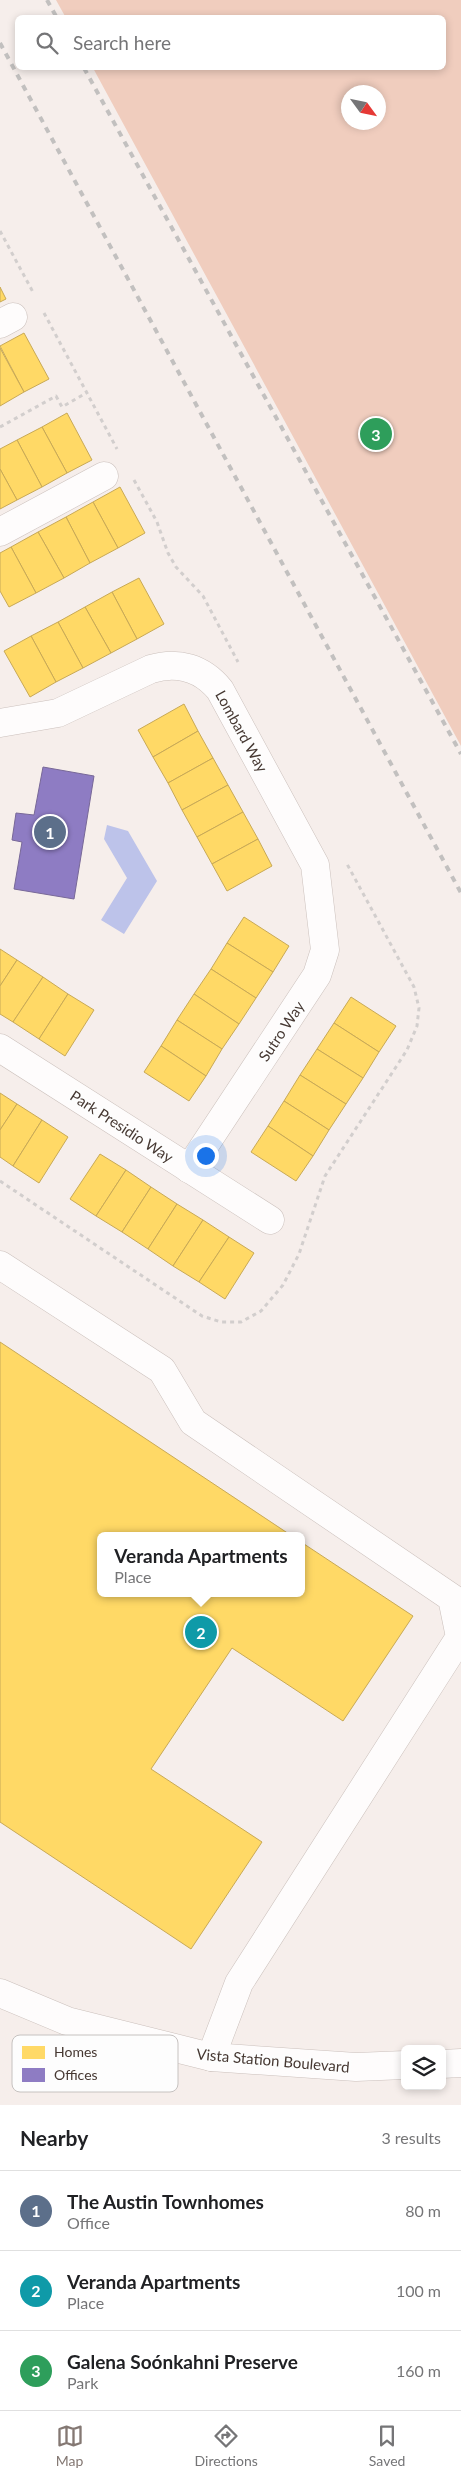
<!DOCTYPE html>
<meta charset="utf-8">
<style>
:root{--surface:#fff;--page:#f2f2f2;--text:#202124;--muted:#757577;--line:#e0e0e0;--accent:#847873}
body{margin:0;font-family:Lato,sans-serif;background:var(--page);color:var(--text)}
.controls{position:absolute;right:15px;bottom:15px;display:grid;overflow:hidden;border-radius:8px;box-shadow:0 2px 8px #0003}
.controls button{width:45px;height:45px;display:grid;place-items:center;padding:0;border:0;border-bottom:1px solid var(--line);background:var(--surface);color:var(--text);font:25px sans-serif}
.compass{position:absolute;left:341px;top:85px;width:45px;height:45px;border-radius:50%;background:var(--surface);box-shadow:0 2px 8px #0003;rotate:123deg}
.you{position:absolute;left:205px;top:1155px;width:18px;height:18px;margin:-12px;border:4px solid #fff;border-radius:50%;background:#1a73e8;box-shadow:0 0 0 8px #1a73e833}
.badge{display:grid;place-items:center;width:32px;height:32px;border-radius:50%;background:var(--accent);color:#fff;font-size:16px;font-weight:700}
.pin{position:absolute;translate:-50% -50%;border:2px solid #fff;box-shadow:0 1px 5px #0006}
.popup{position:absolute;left:97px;top:1532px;width:208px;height:65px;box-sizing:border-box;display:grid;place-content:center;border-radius:8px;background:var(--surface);filter:drop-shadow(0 1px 4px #0005);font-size:16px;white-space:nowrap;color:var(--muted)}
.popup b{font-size:19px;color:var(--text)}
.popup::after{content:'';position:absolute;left:50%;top:100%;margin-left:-10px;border:10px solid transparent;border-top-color:var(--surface)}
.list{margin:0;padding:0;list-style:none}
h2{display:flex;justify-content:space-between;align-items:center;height:65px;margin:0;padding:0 20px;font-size:21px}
h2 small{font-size:16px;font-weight:400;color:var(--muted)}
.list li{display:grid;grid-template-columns:32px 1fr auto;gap:15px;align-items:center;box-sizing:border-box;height:80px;padding:0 20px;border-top:1px solid var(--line)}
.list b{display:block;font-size:19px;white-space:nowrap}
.list p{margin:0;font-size:16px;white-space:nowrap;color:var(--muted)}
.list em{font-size:16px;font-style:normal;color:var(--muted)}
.icon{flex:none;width:28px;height:28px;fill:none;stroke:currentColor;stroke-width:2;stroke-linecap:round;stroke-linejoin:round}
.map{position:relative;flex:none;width:461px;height:2105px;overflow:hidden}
.search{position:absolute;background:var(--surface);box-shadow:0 2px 8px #0003;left:15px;right:15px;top:15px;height:55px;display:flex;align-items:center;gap:12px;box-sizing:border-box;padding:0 18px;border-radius:8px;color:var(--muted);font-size:19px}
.sheet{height:305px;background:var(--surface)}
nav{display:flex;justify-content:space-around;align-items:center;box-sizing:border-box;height:70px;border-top:1px solid var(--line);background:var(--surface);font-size:14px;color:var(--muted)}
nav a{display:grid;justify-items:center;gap:2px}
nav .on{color:var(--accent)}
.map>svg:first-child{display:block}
.green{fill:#f0cdbe;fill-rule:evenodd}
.water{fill:#bdc3ea}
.homes{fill:#ffd966;stroke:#c8a956}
.offices{fill:#8e7cc3;stroke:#786898}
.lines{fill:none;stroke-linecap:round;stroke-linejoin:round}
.minor-casing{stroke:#cbc0bc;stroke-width:29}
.path{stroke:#d2cecd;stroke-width:3;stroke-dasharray:4 4;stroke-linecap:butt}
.minor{stroke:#fefcfc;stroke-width:28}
.rail{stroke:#c2c0bf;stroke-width:4;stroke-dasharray:6 6;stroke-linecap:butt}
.labels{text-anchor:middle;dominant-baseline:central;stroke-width:5;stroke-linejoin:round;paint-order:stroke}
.street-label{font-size:15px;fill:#463832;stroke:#fdfdfd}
.key{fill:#fdfdfd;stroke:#c6c2c0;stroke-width:1}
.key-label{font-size:14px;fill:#463832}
</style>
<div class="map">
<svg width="461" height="2105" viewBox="0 0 461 2105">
<rect width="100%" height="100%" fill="#f6eeeb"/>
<!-- green -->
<path class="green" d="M56,0H461V746L93,68H444V18H66ZM348,92H378V122H348Z"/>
<!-- water -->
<polygon class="water" points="107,825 128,831 157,881 124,934 101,920 127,878 104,839"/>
<!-- homes -->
<g class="homes">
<polygon points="0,287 6,299 0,302"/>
<polygon points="24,333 49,379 24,392 0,346"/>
<polygon points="0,348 24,392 0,406"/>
<polygon points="67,413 92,460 67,473 42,427"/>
<polygon points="42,427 67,473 42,487 17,440"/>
<polygon points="17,440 42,487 17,500 0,469 0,449"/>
<polygon points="0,469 17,500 0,509"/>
<polygon points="120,487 145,533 118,548 93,502"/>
<polygon points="93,502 118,548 90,563 66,517"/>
<polygon points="66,517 90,563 64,578 38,532"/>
<polygon points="38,532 64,578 36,593 11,547"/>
<polygon points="11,547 36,593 9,607 0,591 0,553"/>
<polygon points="139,578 164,624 137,639 112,592"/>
<polygon points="112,592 137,639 111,653 85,607"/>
<polygon points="85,607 111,653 83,668 58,622"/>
<polygon points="58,622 83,668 56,682 31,636"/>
<polygon points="31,636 56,682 30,697 4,651"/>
<polygon points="184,704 198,731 153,757 138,730"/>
<polygon points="198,731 213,758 168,783 153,757"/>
<polygon points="213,758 228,785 182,810 168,783"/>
<polygon points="228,785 243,812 197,837 182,810"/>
<polygon points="243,812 258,839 212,864 197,837"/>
<polygon points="258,839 272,866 227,891 212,864"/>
<polygon points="244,917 289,946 273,972 227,943"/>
<polygon points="227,943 273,972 256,998 211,969"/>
<polygon points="0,949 17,960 0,986"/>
<polygon points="17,960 43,977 13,1022 0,1014 0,986"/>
<polygon points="211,969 256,998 239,1024 194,994"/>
<polygon points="43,977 68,994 39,1039 13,1022"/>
<polygon points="68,994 94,1010 65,1056 39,1039"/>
<polygon points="194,994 239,1024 222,1049 177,1020"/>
<polygon points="351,997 396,1026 379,1052 334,1023"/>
<polygon points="177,1020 222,1049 206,1076 161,1046"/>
<polygon points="334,1023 379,1052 363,1078 317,1049"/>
<polygon points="161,1046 206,1076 189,1101 144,1072"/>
<polygon points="317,1049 363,1078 346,1104 300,1075"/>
<polygon points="300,1075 346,1104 329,1130 284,1101"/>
<polygon points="0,1093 17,1104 0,1130"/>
<polygon points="284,1101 329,1130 313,1156 268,1126"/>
<polygon points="17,1104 42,1120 13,1166 0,1157 0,1130"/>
<polygon points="42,1120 68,1137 39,1183 13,1166"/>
<polygon points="268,1126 313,1156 296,1181 251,1152"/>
<polygon points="100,1154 126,1170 96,1216 70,1199"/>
<polygon points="126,1170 151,1187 122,1232 96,1216"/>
<polygon points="151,1187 177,1204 148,1249 122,1232"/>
<polygon points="177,1204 203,1220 173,1266 148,1249"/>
<polygon points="203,1220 229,1237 199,1282 173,1266"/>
<polygon points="229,1237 254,1253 225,1299 199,1282"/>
<polygon points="0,1342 292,1536 101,1536 101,1593 301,1593 301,1542 413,1616 343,1721 232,1648 151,1769 262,1842 191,1949 0,1822"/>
</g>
<!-- offices -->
<polygon class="offices" points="43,767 94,776 74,899 14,889 22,842 12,840 16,813 34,815"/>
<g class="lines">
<!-- minor casing -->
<g class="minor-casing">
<g id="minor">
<polyline points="0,324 13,317"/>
<polyline points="0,532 104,476"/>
<path d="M0,723L58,713L151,669C178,661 202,668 220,690L315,865L325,950L317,975L189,1169"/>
<polyline points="0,1048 270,1220"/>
<polyline points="0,1265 162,1370 193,1422 452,1598 460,1637 239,1983 211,2057"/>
<polyline points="0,1993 67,2021 211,2057 356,2067 405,2065"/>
<polyline points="442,2064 461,2063"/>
</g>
</g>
<!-- path -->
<g class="path">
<polyline points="0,231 34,294"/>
<polyline points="44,313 117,449"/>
<polyline points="0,427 56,396 62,407 86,393"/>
<polyline points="134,480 157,522 168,553 176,567 203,596 238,662"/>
<polyline points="0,1181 202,1316 221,1322 241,1322 261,1311 283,1285 299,1254 325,1176 407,1050 417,1026 419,1008 414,987 347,864"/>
</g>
<!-- minor -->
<use href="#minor" class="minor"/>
<!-- rail -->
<g class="rail">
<polyline points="47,0 57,18"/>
<polyline points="0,43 461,893"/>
<polyline points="84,68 461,754"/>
</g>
</g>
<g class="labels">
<!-- street labels -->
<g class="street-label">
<text transform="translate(242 731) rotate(61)">Lombard Way</text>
<text transform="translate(281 1031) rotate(-56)">Sutro Way</text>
<text transform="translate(122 1126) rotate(33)">Park Presidio Way</text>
<text transform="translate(273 2060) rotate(5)">Vista Station Boulevard</text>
</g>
</g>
<!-- legend -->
<rect x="12" y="2035" width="166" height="57" rx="8" class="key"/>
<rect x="22" y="2046" width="23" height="13" fill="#ffd966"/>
<rect x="22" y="2068" width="23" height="14" fill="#8e7cc3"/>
<g class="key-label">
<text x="54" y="2057">Homes</text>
<text x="54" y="2080">Offices</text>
</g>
</svg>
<div class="controls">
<button><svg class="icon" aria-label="layers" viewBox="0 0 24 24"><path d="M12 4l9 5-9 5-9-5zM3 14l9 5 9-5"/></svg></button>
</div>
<svg class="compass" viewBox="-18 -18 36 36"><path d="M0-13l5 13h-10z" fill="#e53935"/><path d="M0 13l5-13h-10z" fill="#757577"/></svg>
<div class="you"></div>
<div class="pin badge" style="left:50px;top:832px;background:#5c6f8a">1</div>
<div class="pin badge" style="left:201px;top:1632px;background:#0f9aa8">2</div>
<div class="popup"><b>Veranda Apartments</b>Place</div>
<div class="pin badge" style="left:376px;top:434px;background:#2e9e5b">3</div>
<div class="search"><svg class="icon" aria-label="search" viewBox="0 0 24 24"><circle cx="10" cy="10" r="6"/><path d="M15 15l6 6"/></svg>Search here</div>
</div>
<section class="sheet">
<h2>Nearby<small>3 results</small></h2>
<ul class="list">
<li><span class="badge" style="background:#5c6f8a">1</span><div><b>The Austin Townhomes</b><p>Office</p></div><em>80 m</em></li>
<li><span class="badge" style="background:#0f9aa8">2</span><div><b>Veranda Apartments</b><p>Place</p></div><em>100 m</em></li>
<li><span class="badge" style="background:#2e9e5b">3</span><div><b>Galena Soónkahni Preserve</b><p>Park</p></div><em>160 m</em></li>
</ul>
</section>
<nav>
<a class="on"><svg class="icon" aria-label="map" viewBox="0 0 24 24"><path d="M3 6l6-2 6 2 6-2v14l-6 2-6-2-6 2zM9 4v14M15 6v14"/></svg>Map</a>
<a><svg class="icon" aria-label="directions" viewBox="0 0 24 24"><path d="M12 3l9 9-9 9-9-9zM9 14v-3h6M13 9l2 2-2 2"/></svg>Directions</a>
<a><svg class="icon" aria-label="saved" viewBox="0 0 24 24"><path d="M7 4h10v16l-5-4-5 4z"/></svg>Saved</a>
</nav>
